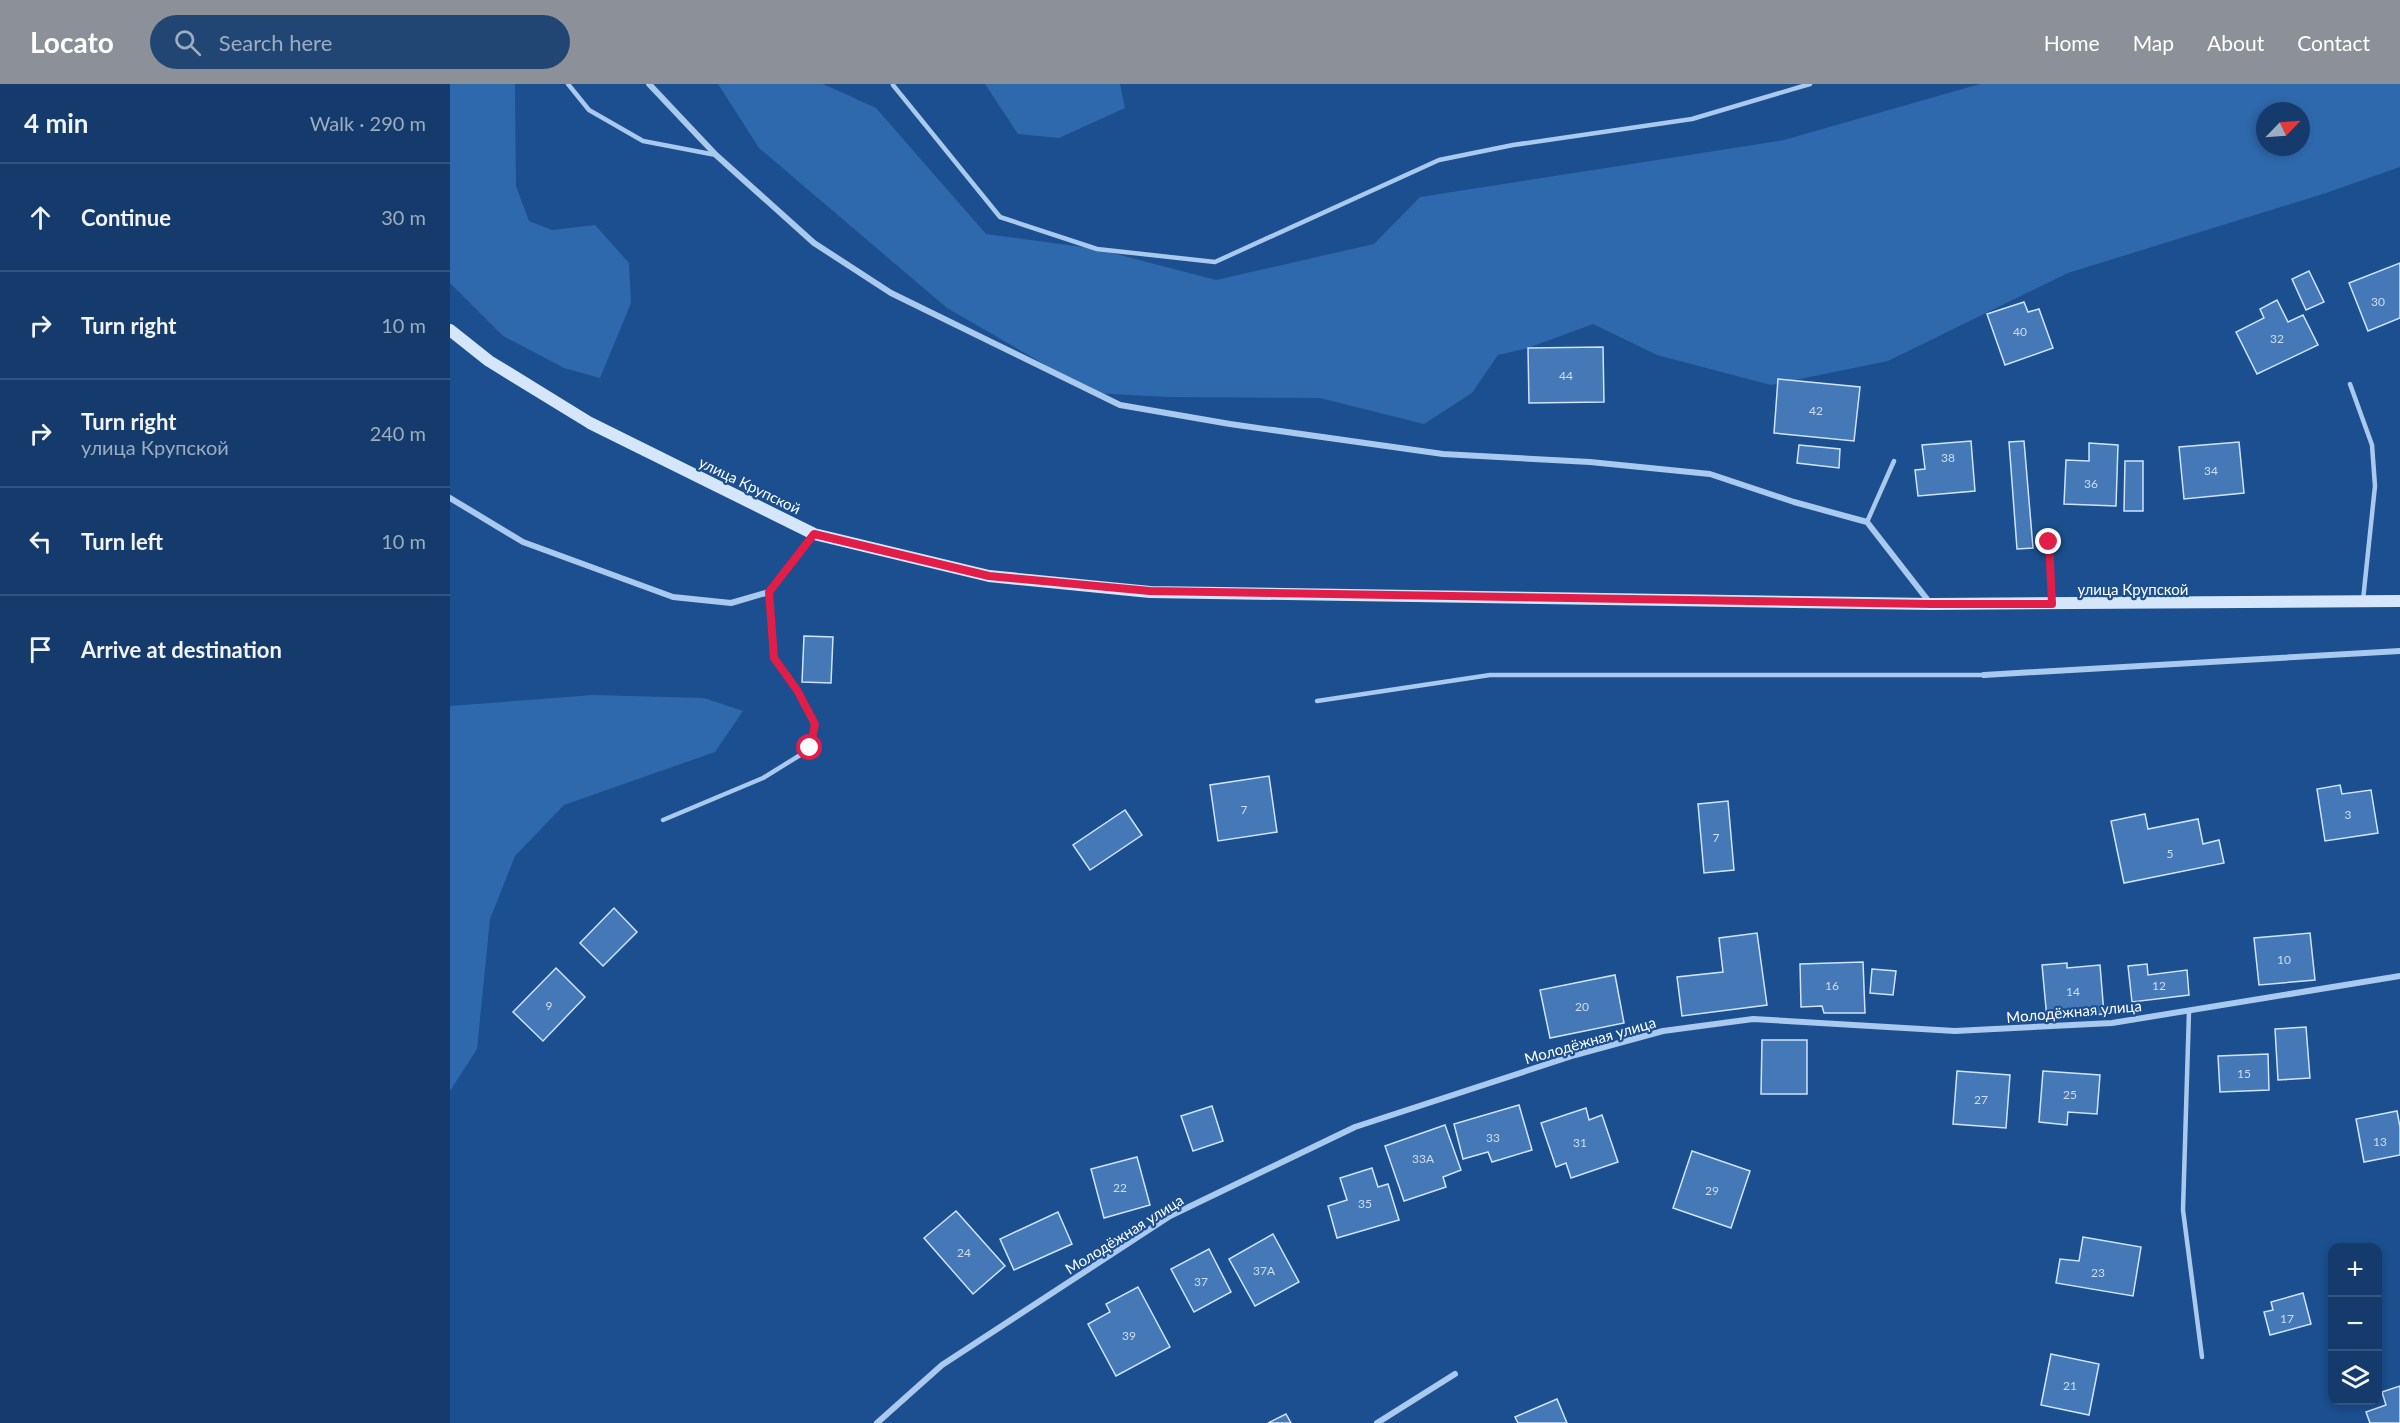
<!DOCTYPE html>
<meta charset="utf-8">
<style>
:root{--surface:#143b6b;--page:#214673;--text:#f1f3f6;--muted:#9dadc1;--line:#33557e;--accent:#8c9099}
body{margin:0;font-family:Lato,sans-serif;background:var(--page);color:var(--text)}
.controls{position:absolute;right:18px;bottom:18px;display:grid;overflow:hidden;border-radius:12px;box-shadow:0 3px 9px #0003}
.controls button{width:54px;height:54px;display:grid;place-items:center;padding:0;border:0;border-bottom:2px solid var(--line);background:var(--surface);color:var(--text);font:30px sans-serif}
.compass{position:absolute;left:1806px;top:18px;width:54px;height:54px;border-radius:50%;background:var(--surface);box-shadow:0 3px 9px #0003;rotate:65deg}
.stop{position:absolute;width:18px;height:18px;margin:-14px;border:4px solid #e11d48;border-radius:50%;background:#fff}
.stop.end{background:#e11d48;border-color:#fff;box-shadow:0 2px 6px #0008}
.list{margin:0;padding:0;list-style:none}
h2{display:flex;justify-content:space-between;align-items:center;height:78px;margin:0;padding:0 24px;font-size:26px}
h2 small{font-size:20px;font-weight:400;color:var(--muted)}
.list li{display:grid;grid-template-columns:39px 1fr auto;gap:18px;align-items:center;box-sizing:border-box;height:108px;padding:0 24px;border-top:2px solid var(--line)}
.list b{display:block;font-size:22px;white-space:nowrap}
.list p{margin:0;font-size:20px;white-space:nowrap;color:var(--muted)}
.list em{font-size:20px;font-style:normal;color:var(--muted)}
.icon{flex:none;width:33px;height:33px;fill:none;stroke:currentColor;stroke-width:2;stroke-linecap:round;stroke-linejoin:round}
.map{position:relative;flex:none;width:1950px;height:1339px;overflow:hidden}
header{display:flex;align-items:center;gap:36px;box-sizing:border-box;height:84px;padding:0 30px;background:var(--accent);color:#fff}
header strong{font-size:28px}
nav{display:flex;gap:33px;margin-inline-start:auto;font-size:21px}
.search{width:420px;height:54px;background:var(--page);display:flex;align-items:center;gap:15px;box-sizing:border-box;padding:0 21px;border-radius:33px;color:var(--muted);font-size:22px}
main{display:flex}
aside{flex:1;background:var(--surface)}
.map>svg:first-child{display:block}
.green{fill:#2e69ad;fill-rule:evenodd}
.building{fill:#4478b7;stroke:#cfe3fa;stroke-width:1.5}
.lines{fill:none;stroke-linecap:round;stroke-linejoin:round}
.lane{stroke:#a9c9ee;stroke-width:4.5}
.street{stroke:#a9c9ee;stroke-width:6}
.secondary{stroke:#d6e6fa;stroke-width:12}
.route{stroke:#e11d48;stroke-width:8}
.labels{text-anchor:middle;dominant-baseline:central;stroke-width:4.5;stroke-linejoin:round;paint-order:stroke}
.number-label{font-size:12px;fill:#d0dded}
.street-label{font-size:15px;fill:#fff;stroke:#1b4f8f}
</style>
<header>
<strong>Locato</strong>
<div class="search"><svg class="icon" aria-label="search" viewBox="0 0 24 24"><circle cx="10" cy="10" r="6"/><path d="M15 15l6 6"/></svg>Search here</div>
<nav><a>Home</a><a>Map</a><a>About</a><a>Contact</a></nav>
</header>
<main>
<aside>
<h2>4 min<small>Walk · 290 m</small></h2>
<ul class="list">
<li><svg class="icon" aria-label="ahead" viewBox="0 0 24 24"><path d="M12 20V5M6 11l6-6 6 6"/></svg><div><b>Continue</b></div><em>30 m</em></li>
<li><svg class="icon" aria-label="right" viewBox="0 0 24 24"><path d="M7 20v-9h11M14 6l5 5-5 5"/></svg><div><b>Turn right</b></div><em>10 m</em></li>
<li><svg class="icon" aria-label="right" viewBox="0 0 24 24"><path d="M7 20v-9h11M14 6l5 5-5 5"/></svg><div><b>Turn right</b><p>улица Крупской</p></div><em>240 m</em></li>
<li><svg class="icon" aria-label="left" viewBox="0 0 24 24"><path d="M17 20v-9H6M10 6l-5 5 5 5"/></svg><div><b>Turn left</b></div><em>10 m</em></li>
<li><svg class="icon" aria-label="arrive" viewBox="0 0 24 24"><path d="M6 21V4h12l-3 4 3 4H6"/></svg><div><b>Arrive at destination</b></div></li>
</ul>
</aside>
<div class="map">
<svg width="1950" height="1339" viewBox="0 0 1950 1339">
<rect width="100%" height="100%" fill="#1b4f8f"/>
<!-- green -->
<g class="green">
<polygon points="0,0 65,0 66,102 79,137 102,146 145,141 179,179 181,219 150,294 114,284 53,252 0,199"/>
<path d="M268,0H373L426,24L536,150L647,165L766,196L924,160L970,113L1334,56L1530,0H1950V83L1876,109L1618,189L1438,277L1321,301L1207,271L1143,240L1078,264L1048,271L1022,309L974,340L870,314L718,313L644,309L497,224L309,64ZM1815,27H1851V63H1815Z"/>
<polygon points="535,0 670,0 675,24 609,54 568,50"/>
<polygon points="143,611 254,614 293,627 265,668 114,721 65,772 40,835 27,965 0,1007 0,622"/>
</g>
<!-- building -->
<g class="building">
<polygon points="1950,179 1950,234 1918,247 1899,199"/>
<polygon points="1859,187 1874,218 1856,226 1842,195"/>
<polygon points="1827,216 1838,238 1853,231 1868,261 1807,290 1786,248 1814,234 1810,225"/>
<polygon points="1574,218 1578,228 1589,225 1603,264 1555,281 1537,230"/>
<polygon points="1153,263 1154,318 1079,319 1078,264"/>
<polygon points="1328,295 1410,303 1404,357 1324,349"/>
<polygon points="1521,357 1525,407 1468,412 1465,386 1475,385 1472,361"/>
<polygon points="1574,357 1583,464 1567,465 1559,358"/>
<polygon points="1789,358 1794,409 1734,415 1729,363"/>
<polygon points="1639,359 1668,361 1666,422 1614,420 1616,376 1639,377"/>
<polygon points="1349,361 1390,365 1389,384 1347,379"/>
<polygon points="1675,377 1693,377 1693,427 1674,427"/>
<polygon points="354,552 383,553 381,599 352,598"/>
<polygon points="819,692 827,748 768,757 760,701"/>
<polygon points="1890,701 1892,710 1921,706 1928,749 1875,757 1867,705"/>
<polygon points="1278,717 1284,786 1254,789 1248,720"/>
<polygon points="675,726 692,751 640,786 623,761"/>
<polygon points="1695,730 1698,745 1748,735 1753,760 1769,756 1774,779 1674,799 1661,737"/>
<polygon points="164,824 187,848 153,882 130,859"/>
<polygon points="1307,849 1317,921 1232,932 1227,893 1273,888 1269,854"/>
<polygon points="1860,849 1865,896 1809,901 1804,854"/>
<polygon points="1413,878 1415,929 1374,929 1372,922 1351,923 1350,880"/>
<polygon points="1617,879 1617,884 1650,881 1654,930 1597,935 1592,881"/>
<polygon points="1697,880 1698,891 1737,886 1739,911 1682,918 1678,882"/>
<polygon points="106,884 135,913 93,957 63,928"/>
<polygon points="1422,885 1446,887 1443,911 1420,909"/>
<polygon points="1165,891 1174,939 1100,954 1090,906"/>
<polygon points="1856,943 1860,994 1828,996 1825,945"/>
<polygon points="1312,956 1357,956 1357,1010 1311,1010"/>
<polygon points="1818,970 1819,1006 1770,1008 1768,972"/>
<polygon points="1507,987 1560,991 1556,1044 1503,1040"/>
<polygon points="1593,987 1650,991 1647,1030 1618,1028 1617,1041 1589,1038"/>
<polygon points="1069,1021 1082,1066 1042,1078 1038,1068 1013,1075 1004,1040"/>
<polygon points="762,1022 773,1057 743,1067 731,1032"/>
<polygon points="1136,1024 1139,1036 1152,1031 1168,1078 1121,1094 1116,1079 1106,1083 1091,1039"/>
<polygon points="1947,1027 1950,1043 1950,1071 1914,1078 1906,1035"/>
<polygon points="995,1041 1011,1086 993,1093 996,1103 954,1117 935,1062"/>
<polygon points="1242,1067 1300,1087 1281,1144 1223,1124"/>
<polygon points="687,1073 700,1121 654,1134 641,1085"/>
<polygon points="922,1084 928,1103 938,1100 949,1136 887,1154 878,1122 897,1116 890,1094"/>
<polygon points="506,1127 555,1182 523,1210 474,1154"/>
<polygon points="608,1128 622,1160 564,1186 550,1155"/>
<polygon points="823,1150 849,1198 805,1222 779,1175"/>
<polygon points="1633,1153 1691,1163 1683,1212 1606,1199 1610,1175 1629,1177"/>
<polygon points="759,1165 781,1208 744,1228 721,1185"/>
<polygon points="688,1203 720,1263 666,1292 638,1240 660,1228 656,1220"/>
<polygon points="1853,1209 1861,1240 1820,1251 1814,1228 1823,1226 1821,1218"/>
<polygon points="1601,1270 1649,1280 1639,1331 1591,1321"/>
<polygon points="1950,1302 1950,1339 1920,1339 1916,1328 1936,1321 1932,1308"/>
<polygon points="1107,1315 1117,1339 1068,1339 1065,1333"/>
<polygon points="836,1330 841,1339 818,1339"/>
</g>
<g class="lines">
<!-- lane -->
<g class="lane">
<polyline points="118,0 139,26 193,57 266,71"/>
<polyline points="443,1 550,133 647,165 765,178 989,76 1063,61 1242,35 1360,0"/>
<polyline points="1900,300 1922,361 1925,402 1913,516"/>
<polyline points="1417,438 1444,377"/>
<polyline points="1599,458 1602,517"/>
<polyline points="867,617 1040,591 1534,591"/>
<polyline points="213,736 313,694 360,665 365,640 347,606 324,575 319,508"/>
<polyline points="1739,927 1733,1126 1752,1273"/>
</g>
<!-- street -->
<g class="street">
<polyline points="199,0 266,71 364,159 441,209 670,321 780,340 993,370 1140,378 1260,390 1344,418 1417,438 1480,519"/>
<polyline points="0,414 73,458 223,513 281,519 319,508 364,450"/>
<polyline points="1534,591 1950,567"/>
<polyline points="427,1339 492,1281 720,1132 905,1043 1125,971 1213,947 1303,935 1505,947 1662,939 1950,892"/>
<polyline points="927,1339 1005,1290"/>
</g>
<!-- secondary -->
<polyline class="secondary" points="0,246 39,277 140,339 364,450 539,492 700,508 1481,520 1950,517"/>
</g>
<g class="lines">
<!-- route -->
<polyline class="route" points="360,664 365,640 347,606 324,574 319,508 364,450 539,492 700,507 1481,520 1602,520 1599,458"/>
</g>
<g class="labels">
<!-- number labels -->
<g class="number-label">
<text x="1928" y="217">30</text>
<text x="1570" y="247">40</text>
<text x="1827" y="254">32</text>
<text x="1116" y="291">44</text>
<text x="1366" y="326">42</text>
<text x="1498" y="373">38</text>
<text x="1761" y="386">34</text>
<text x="1641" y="399">36</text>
<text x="794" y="725">7</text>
<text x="1898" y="730">3</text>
<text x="1266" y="753">7</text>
<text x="1720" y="769">5</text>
<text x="1834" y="875">10</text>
<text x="1382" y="901">16</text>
<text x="1709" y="901">12</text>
<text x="1623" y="907">14</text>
<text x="99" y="921">9</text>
<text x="1132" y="922">20</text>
<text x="1794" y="989">15</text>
<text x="1620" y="1010">25</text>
<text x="1531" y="1015">27</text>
<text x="1043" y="1053">33</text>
<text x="1930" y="1057">13</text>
<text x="1130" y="1058">31</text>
<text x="973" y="1074">33А</text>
<text x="670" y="1103">22</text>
<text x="1262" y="1106">29</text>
<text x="915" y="1119">35</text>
<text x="514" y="1168">24</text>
<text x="814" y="1186">37А</text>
<text x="1648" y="1188">23</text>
<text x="751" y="1197">37</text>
<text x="1837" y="1234">17</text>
<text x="679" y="1251">39</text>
<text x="1620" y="1301">21</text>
</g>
<!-- street labels -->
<g class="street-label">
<text transform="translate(300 401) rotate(26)">улица Крупской</text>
<text x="1683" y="505">улица Крупской</text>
<text transform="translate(1624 927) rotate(-5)">Молодёжная улица</text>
<text transform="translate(1140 956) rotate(-16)">Молодёжная улица</text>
<text transform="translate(674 1150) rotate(-32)">Молодёжная улица</text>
</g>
</g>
</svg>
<div class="controls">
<button>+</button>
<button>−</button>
<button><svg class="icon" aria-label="layers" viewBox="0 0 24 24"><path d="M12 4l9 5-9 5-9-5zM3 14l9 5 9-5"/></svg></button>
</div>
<svg class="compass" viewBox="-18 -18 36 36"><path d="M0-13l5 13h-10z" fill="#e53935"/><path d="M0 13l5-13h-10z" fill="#9dadc1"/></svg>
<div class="stop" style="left:360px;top:664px"></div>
<div class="stop end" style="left:1599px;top:458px"></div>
</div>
</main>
